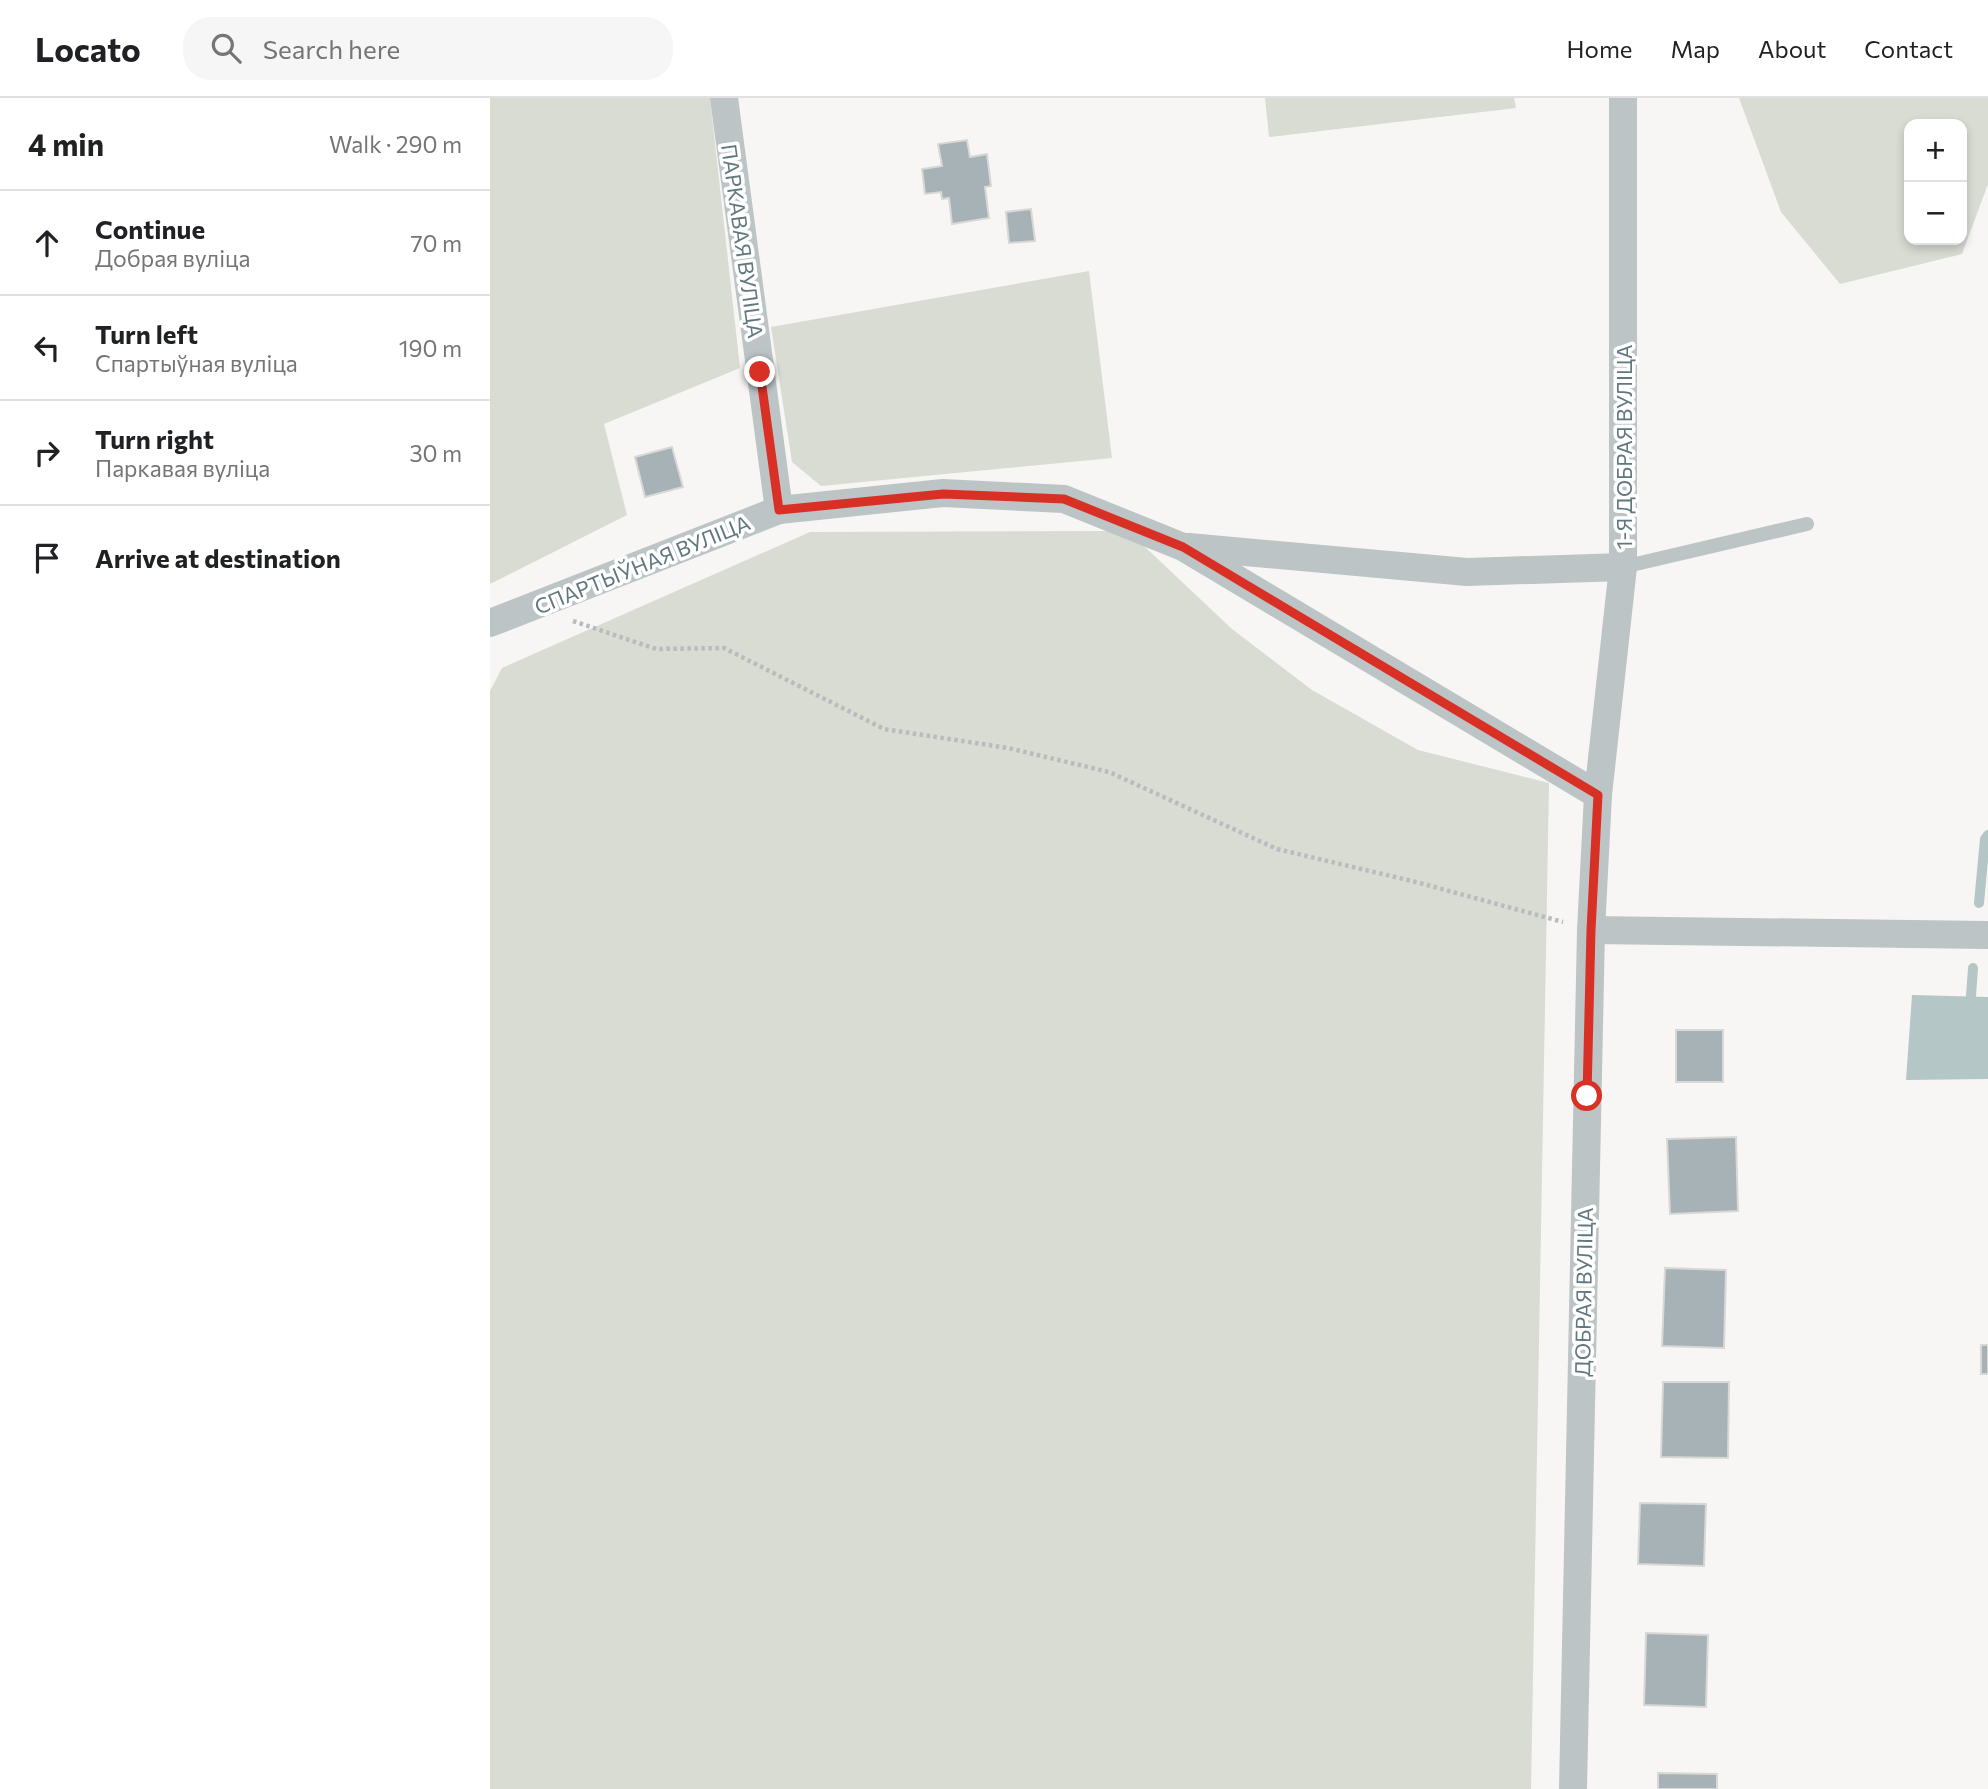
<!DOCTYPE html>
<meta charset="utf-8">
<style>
:root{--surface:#fff;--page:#f6f6f6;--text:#202124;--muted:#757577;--line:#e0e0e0}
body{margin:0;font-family:Commissioner,sans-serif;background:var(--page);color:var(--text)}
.controls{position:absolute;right:21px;top:21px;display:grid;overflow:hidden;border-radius:14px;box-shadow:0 4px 10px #0003}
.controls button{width:63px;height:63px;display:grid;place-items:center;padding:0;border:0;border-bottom:2px solid var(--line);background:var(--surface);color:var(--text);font:35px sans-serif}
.stop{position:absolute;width:21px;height:21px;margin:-16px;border:5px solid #d93025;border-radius:50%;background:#fff}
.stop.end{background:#d93025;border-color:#fff;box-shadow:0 2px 7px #0008}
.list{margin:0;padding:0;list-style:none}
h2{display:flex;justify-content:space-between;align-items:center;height:91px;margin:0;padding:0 28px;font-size:30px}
h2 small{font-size:23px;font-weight:400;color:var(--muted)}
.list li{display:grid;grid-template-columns:46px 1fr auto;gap:21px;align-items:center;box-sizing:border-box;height:105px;padding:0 28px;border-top:2px solid var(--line)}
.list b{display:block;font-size:26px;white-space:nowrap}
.list p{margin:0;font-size:23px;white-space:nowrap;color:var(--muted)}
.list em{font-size:23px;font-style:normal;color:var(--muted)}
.icon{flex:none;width:38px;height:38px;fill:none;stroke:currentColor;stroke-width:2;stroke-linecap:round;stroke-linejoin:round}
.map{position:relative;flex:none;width:1498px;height:1691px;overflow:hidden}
header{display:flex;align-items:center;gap:42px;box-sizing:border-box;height:98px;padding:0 35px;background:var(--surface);border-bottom:2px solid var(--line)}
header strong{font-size:33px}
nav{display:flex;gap:38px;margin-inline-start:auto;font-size:24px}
.search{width:490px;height:63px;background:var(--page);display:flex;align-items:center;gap:18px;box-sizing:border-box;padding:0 24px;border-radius:28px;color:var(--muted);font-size:26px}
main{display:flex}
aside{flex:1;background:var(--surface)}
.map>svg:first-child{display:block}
.green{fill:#d8dcd3;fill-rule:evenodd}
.water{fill:#b5c6c7}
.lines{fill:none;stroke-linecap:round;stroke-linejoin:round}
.stream{stroke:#b5c6c7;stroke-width:10}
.building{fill:#a6b2b5;stroke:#d8d8d6;stroke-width:2}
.path{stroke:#b8bcbe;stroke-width:4.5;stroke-dasharray:3.5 3.5;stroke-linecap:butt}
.lane{stroke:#bdc4c6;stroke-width:14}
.street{stroke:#bdc4c6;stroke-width:28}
.route{stroke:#d93025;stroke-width:9}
.labels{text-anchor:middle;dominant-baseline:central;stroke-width:7;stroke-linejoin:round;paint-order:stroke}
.street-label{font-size:21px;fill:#62787f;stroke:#fff}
</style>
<header>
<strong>Locato</strong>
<div class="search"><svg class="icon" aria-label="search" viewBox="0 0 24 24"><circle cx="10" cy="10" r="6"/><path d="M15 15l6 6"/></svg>Search here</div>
<nav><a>Home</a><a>Map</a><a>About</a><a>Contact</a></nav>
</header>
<main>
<aside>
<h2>4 min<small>Walk · 290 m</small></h2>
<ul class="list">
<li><svg class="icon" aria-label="ahead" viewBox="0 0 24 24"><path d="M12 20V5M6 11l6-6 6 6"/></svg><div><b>Continue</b><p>Добрая вуліца</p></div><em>70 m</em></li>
<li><svg class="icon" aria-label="left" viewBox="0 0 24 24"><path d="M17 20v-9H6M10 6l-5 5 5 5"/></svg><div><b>Turn left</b><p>Спартыўная вуліца</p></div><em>190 m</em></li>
<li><svg class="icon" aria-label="right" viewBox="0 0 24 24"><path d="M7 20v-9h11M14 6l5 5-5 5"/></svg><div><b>Turn right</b><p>Паркавая вуліца</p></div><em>30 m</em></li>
<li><svg class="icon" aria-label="arrive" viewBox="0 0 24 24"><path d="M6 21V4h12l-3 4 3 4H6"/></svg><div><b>Arrive at destination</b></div></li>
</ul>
</aside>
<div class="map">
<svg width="1498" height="1691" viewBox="0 0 1498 1691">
<rect width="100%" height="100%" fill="#f7f6f4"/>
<!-- green -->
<g class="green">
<polygon points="0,0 220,0 250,270 114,326 137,417 0,486"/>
<polygon points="775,0 1024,0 1026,10 779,39"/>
<path d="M1249,0H1498V86L1472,156L1350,186L1291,114ZM1419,26H1472V142H1419Z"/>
<polygon points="599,173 622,360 331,388 302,364 281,229"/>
<polygon points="638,433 742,531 822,592 928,652 1059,685 1041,1691 0,1691 0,593 12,570 320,434"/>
</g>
<!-- water -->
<polygon class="water" points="1422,897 1498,899 1498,981 1416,982"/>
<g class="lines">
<!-- stream -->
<g class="stream">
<polyline points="1489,805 1495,741 1498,737"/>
<polyline points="1481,898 1483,870"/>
</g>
</g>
<!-- building -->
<g class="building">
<polygon points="477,42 480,59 497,56 501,88 495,89 499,120 462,126 459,100 452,101 451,94 435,96 432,71 452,68 448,46"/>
<polygon points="541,111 545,143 519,145 516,114"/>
<polygon points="182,349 193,389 155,399 145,359"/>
<rect x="1186" y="932" width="47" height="52"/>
<polygon points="1246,1039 1248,1113 1180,1116 1177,1041"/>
<polygon points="1175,1170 1236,1172 1234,1250 1172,1248"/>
<rect x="1491" y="1247" width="7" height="29"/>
<polygon points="1173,1284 1239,1284 1238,1360 1171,1359"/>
<polygon points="1150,1405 1216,1406 1214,1468 1148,1466"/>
<polygon points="1156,1535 1218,1537 1216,1609 1154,1607"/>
<polygon points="1168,1675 1227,1676 1227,1691 1168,1691"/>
</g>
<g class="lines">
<!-- path -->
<polyline class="path" points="83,523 166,551 234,550 394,631 518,650 619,674 787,751 926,784 1073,824"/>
<!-- lane -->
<polyline class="lane" points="1133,469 1317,426"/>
<!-- street -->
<g class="street">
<polyline points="234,0 289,412"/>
<polyline points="699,449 977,474 1133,469"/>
<polyline points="0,525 289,412 453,395 574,401 693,449 1108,697"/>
<polyline points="1101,832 1498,837"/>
<polyline points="1083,1691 1101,832 1108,697 1133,469 1133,0"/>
</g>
</g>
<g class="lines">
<!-- route -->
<polyline class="route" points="270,274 289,412 453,396 574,401 693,449 1108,697 1101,832 1097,998"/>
</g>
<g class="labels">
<!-- street labels -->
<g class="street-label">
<text transform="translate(253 143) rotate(82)">ПАРКАВАЯ ВУЛІЦА</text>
<text transform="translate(1133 349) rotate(-90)">1-Я ДОБРАЯ ВУЛІЦА</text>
<text transform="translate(152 466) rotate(-22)">СПАРТЫЎНАЯ ВУЛІЦА</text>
<text transform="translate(1093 1194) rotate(-89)">ДОБРАЯ ВУЛІЦА</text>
</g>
</g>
</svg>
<div class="controls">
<button>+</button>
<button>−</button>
</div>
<div class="stop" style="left:1097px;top:998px"></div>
<div class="stop end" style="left:270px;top:274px"></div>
</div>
</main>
